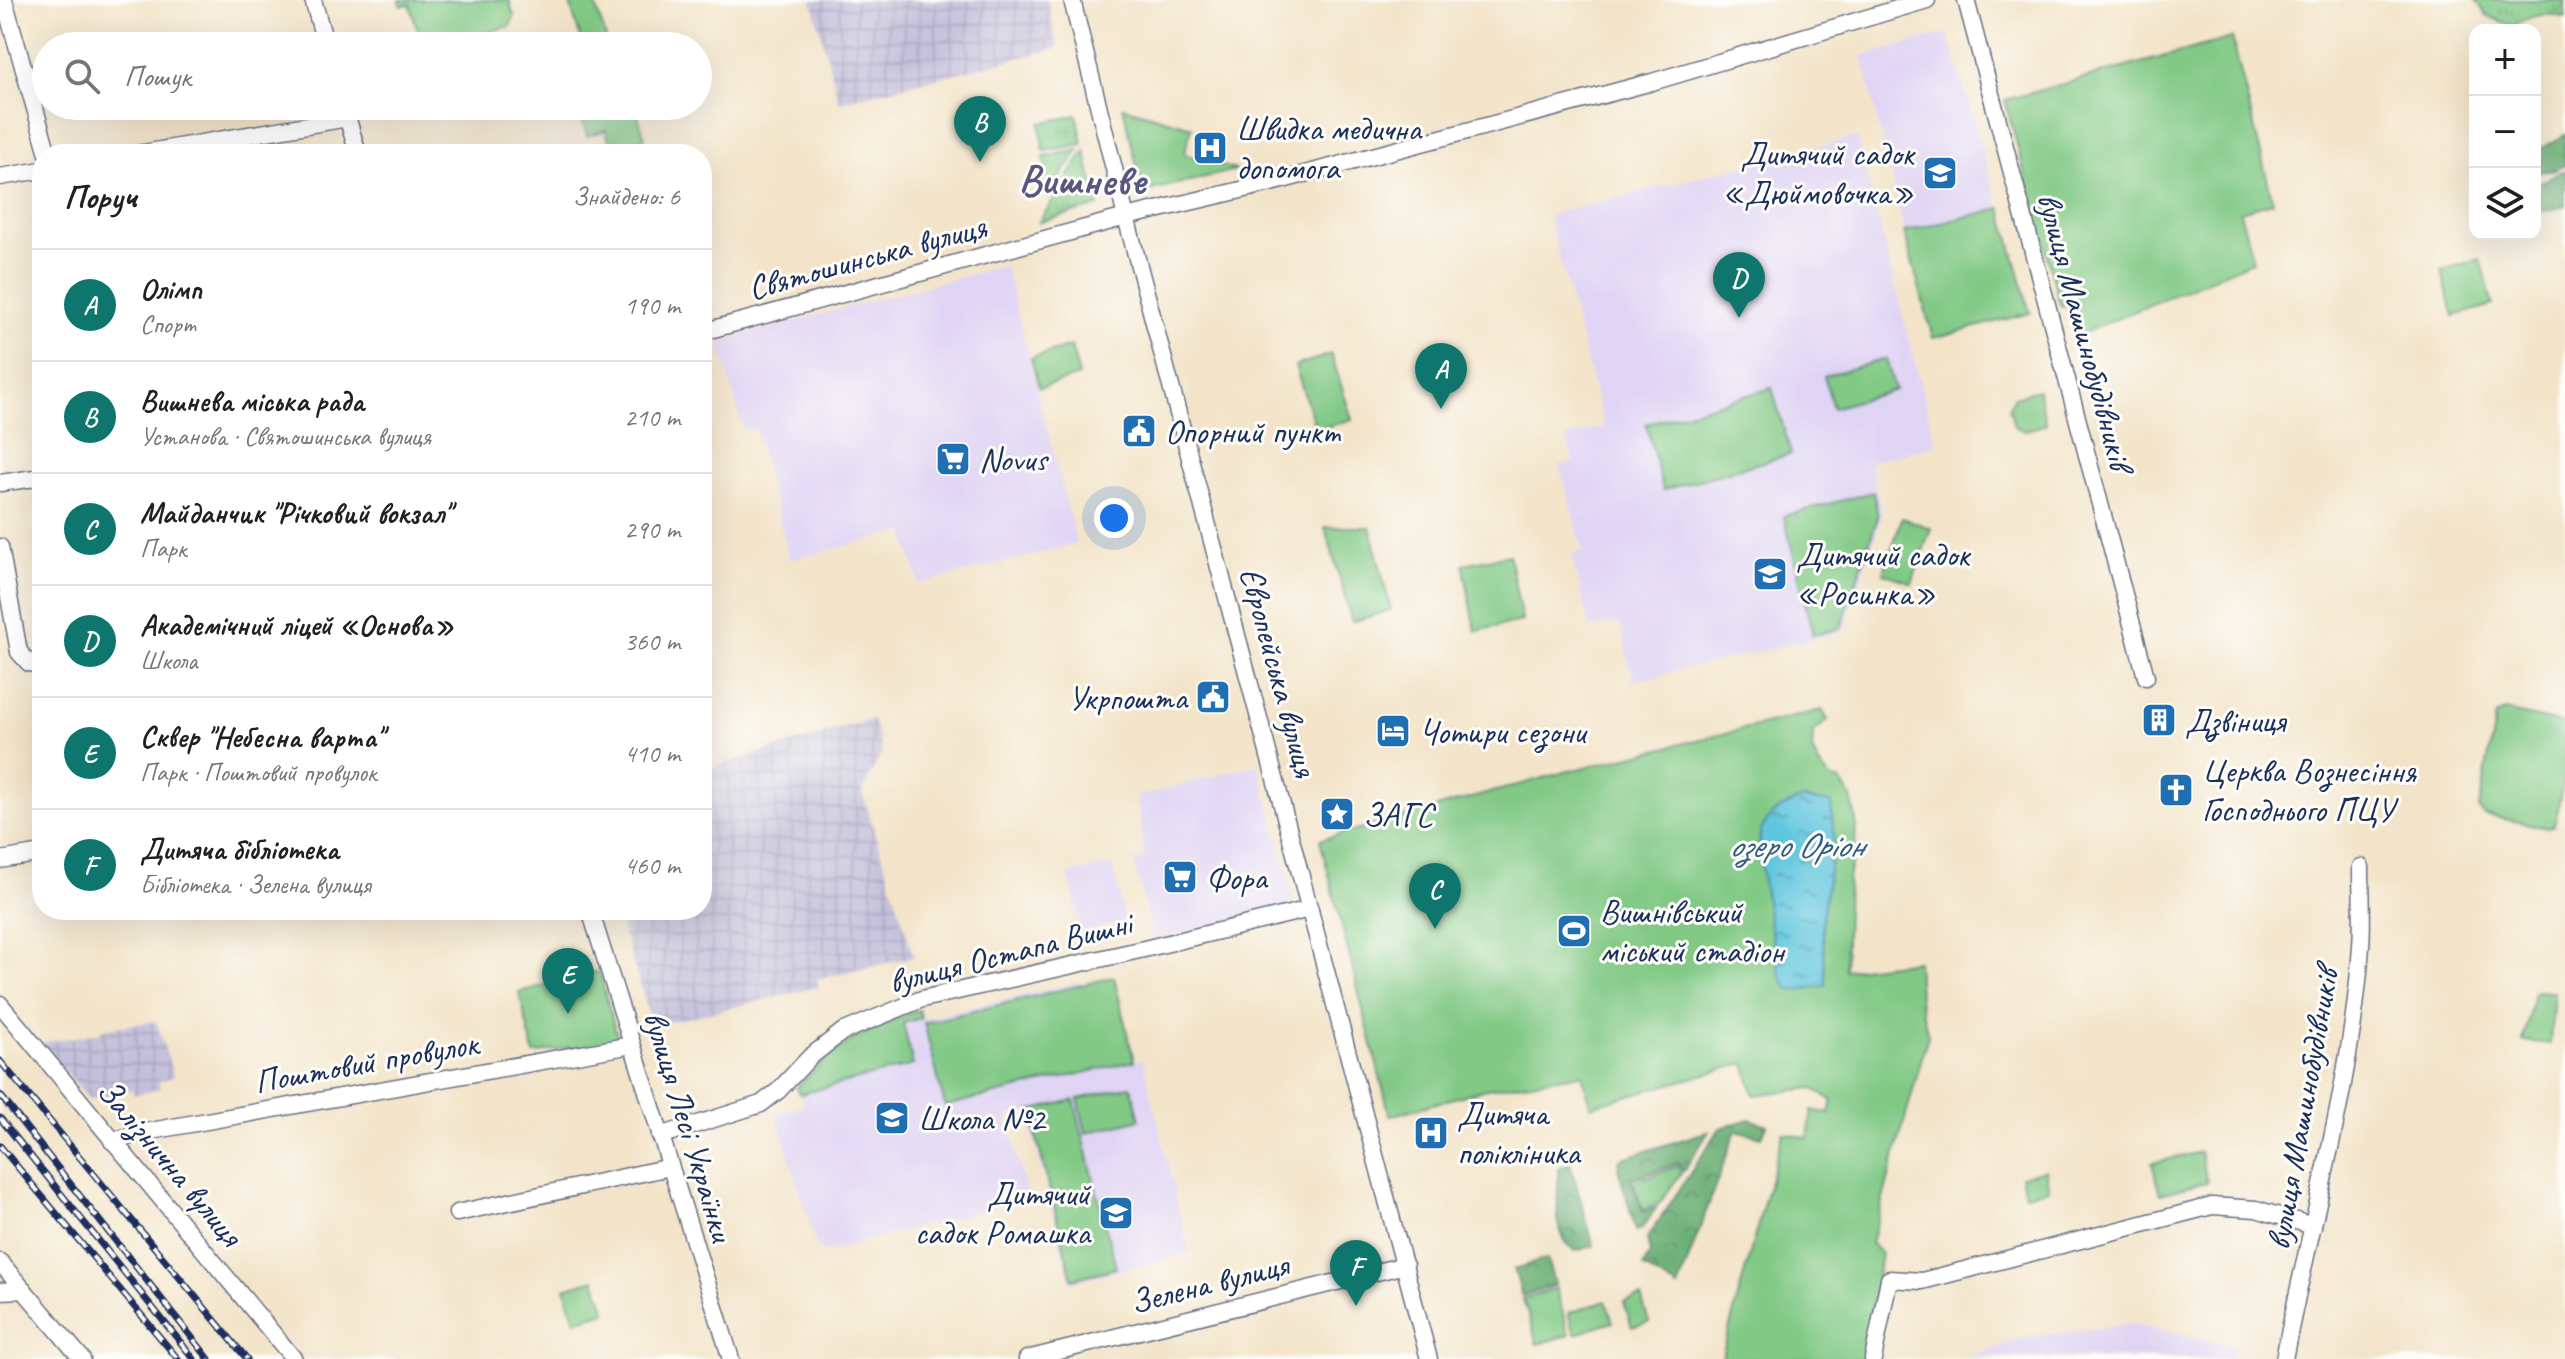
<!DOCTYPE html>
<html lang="uk">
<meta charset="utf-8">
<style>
:root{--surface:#fff;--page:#f6f6f6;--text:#202124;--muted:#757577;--line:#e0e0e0;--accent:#0f766e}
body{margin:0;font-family:Caveat,sans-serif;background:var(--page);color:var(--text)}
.controls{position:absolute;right:24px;top:24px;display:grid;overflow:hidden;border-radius:16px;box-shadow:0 8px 32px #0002}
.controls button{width:72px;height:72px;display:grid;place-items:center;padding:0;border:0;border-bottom:2px solid var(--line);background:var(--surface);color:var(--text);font:40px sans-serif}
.you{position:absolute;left:1114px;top:518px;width:28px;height:28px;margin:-20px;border:6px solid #fff;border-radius:50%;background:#1a73e8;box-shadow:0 0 0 12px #1a73e833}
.badge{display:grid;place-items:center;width:52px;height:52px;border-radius:50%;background:var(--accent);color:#fff;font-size:26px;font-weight:700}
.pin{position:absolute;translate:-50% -66px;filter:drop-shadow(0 2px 4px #0008)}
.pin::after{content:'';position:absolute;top:42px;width:28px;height:24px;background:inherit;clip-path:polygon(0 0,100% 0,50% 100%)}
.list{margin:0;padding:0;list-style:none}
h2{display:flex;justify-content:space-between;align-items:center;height:104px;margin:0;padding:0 32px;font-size:34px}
h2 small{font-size:26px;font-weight:400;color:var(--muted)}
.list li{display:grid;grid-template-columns:52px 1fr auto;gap:24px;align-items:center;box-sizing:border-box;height:112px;padding:0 32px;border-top:2px solid var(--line)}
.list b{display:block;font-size:30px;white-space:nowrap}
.list p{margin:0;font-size:26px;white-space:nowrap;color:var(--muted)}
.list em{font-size:26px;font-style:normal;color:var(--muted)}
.icon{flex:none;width:44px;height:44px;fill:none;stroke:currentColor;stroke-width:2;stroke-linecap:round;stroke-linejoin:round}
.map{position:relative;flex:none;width:2565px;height:1359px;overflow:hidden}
.search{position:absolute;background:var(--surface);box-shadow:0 8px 32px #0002;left:32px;top:32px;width:680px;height:88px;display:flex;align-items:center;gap:20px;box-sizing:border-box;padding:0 28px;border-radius:44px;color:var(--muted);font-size:30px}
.panel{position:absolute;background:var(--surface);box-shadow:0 8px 32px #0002;left:32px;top:144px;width:680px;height:776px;border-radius:32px}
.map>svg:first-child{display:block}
.built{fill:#e0d4f4}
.industrial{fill:url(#industrial-grid)}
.grass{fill:url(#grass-tufts);stroke:#4e7c72;stroke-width:2}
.forest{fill:url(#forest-crowns);stroke:#426e68;stroke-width:2}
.park{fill:#81c985;stroke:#4e7c72;stroke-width:2}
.water{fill:url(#water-ripples);stroke:#3e7a9e;stroke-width:2}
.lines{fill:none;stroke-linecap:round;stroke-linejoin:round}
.minor-casing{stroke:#676e83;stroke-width:19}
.minor{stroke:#fff;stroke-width:16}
.rail-casing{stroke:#1b2f5e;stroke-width:7}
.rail{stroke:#fdfcf7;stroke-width:4;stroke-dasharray:12;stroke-linecap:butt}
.labels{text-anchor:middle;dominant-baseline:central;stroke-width:6;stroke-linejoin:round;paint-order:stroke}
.poi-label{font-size:34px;fill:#1b2f5e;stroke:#fdfcf7;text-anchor:start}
.street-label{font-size:34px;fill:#1b2f5e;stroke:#fdfcf7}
.water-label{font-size:36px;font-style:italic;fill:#305c85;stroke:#fdfcf7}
.district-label{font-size:42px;font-weight:bold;fill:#595782;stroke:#fdfcf7}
</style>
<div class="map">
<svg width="2565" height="1359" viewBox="0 0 2565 1359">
<defs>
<pattern id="industrial-grid" width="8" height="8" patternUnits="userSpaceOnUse" patternTransform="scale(2)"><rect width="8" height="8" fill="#c4c0db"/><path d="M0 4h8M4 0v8" fill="none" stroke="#a8a5be"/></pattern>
<pattern id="grass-tufts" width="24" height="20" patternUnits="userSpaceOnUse" patternTransform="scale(2)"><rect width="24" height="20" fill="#81c985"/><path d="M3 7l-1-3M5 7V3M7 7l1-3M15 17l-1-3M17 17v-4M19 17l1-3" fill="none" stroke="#69a470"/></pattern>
<pattern id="forest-crowns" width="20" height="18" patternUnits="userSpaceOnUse" patternTransform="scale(2)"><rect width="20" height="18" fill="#68ad72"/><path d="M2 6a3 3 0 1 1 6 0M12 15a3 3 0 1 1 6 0" fill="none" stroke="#558d61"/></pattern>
<pattern id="water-ripples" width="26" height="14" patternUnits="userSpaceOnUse" patternTransform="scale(2)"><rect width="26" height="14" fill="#61c6df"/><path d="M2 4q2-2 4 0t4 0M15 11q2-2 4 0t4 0" fill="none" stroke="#4fa1b8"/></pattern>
</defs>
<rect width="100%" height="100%" fill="#fdfcf7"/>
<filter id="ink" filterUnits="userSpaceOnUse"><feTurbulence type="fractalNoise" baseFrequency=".0125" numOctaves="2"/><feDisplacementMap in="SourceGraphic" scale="16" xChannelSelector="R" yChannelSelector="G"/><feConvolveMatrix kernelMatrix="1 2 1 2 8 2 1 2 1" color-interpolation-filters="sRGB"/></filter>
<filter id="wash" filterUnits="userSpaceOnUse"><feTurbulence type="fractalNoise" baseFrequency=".006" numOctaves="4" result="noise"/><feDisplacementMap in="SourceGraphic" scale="32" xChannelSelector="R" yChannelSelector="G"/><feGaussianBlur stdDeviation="1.8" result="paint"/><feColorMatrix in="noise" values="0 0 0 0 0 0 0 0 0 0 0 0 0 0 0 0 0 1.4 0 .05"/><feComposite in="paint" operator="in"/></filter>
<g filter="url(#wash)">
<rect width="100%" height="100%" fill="#f3e4c9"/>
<!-- built -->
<g class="built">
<polygon points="1948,33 2030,313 1933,338 1904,232 1862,56"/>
<polygon points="1857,137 1936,445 1870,462 1882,516 1843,632 1634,681 1619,622 1590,629 1572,555 1583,551 1560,465 1573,461 1566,437 1604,427 1548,215"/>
<polygon points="1005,265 1077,544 919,584 904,531 790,560 755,429 743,429 719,341"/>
<polygon points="1258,764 1294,896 1291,906 1153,940 1134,861 1144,859 1137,797"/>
<polygon points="1113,865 1125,922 1081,932 1069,874"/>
<polygon points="1079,982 1101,1067 1143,1059 1189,1253 1071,1282 1027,1111 1007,1117 1028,1198 824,1252 817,1247 776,1114 804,1106 800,1094 913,1065 903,1023"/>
<polygon points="2133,1323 2233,1346 2230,1359 1965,1357 2024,1338"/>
</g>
<!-- industrial -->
<g class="industrial">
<polygon points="812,0 1047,0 1058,48 839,102"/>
<polygon points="873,719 882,752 862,792 914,957 817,979 819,987 653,1026 616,910 702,910 702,770"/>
<polygon points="156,1021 174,1077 158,1081 160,1089 134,1095 132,1090 89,1099 42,1043 102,1032 102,1029"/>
</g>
<!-- grass -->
<g class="grass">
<path d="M2476,0H2565V18C2545,11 2530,16 2512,26L2487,16Z"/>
<polygon points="1077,115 1083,144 1044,151 1040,123"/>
<polygon points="1079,150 1049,194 1044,157"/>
<polygon points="1085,151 1099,206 1039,222"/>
</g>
<!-- forest -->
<g class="forest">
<polygon points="2565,135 2565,165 2554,171 2535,172 2535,152"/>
<path d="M2565,170V205C2556,209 2544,214 2535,209V185Z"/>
<polygon points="1749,1119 1767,1125 1762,1137 1736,1130 1678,1288 1643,1267 1650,1253 1647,1239 1720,1128"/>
<polygon points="1709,1131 1683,1171 1679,1163 1631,1179 1643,1212 1656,1208 1642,1229 1636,1231 1618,1168 1620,1159"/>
<path d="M1570,1163L1594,1246L1575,1251C1549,1233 1560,1194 1558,1168Z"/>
<polygon points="1547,1259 1555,1286 1522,1296 1514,1269"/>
</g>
<!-- park -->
<g class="park">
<polygon points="400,0 509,0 514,16 510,26 441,46 422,46 410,4 401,6"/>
<polygon points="569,0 594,0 608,45 617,43 618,46 583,46"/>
<polygon points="2232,38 2273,202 2240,211 2253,261 2079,335 2071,308 2060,305 2005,100"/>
<polygon points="578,106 635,106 645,138 636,141 640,154 613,154 606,130 587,136"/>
<polygon points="1123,107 1192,127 1184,154 1236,170 1143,192"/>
<polygon points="2001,208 2030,313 1933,338 1904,232"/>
<polygon points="2480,259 2493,305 2454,316 2441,270"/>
<polygon points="1071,346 1079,376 1039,388 1031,358"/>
<polygon points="1331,354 1352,419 1316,430 1295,366"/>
<polygon points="1886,359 1895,390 1833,408 1824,376"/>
<polygon points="1772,388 1791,454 1663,490 1646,424"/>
<polygon points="2038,390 2046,424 2024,431 2014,426 2009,407 2014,397"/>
<polygon points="1873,492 1878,517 1841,628 1813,635 1784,516"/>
<polygon points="1902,518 1931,528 1912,583 1883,573"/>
<polygon points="1325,527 1370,527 1391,610 1352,622"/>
<polygon points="1509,555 1522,621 1476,631 1463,564"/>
<polygon points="1822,710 1828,720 1813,733 1812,749 1819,765 1830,778 1840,781 1851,797 1856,819 1855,847 1848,878 1845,970 1917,961 1919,999 1928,1035 1871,1243 1881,1254 1863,1359 1721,1359 1783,1133 1808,1138 1812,1110 1829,1114 1832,1100 1812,1088 1754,1095 1745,1063 1591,1106 1582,1074 1486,1089 1390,1116 1320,840 1565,772"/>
<polygon points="2505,711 2565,724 2565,774 2554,825 2548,828 2484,815 2479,808 2496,716"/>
<polygon points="599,971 618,1040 573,1051 571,1047 534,1054 519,992"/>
<polygon points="1114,977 1134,1061 945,1106 924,1023"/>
<polygon points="2538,991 2554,992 2550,1044 2523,1041 2534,992"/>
<path d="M919,1010L921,1018L903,1023L913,1065L800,1094L796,1088C840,1044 861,1031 919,1010Z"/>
<polygon points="1131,1086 1140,1119 1086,1133 1078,1099"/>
<polygon points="1074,1100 1116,1268 1072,1279 1030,1111"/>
<polygon points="2200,1152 2207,1182 2160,1194 2152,1163"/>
<polygon points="1678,1166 1681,1173 1659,1204 1643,1210 1633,1182"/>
<polygon points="2045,1170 2049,1189 2025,1194 2021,1176"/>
<polygon points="595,1279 606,1312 575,1321 565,1288"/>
<polygon points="1556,1289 1569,1335 1537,1344 1523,1299"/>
<polygon points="1641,1297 1649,1322 1632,1327 1624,1302"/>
<polygon points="1606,1301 1613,1322 1575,1334 1568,1313"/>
</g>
<!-- water -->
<path class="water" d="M1804,799L1831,803L1834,841L1822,918L1826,985L1793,991C1788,988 1786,988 1784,983C1775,967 1755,846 1761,831C1769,812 1785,804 1804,799Z"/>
</g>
<g filter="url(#ink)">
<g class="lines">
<!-- minor casing -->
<g class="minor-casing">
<g id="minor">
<polyline points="4,0 48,154"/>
<polyline points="313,0 326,46"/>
<polyline points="1072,0 1126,217 1429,1359"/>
<polyline points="1966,0 2146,677"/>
<polyline points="344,106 358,154"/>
<polyline points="137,154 348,118"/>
<polyline points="0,177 42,170"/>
<polyline points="702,332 1126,217 1271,183 1652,82 1927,0"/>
<polyline points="0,483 42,477"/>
<polyline points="0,547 19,652 29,663 42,665"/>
<polyline points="0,860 42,853"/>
<polyline points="590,910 731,1359"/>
<polyline points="0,1004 294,1359"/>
<polyline points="660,1136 761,1104 778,1091 810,1057 842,1032 922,999 1144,949 1310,909"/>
<polyline points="112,1141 145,1132 632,1045"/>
<polyline points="457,1213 670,1167"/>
<polyline points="0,1262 82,1359"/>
<polyline points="0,1291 24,1290"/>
<polyline points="1027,1359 1405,1265"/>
<polyline points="1873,1359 1889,1279 1922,1281 2212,1206 2256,1209 2313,1226"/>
<path d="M2284,1359C2310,1224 2352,1084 2361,946C2363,920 2361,893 2361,867"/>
</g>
</g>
<!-- minor -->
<use href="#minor" class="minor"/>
<!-- rail casing -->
<g class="rail-casing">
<g id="rail">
<polyline points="0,1061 247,1359"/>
<polyline points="0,1095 209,1359"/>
<polyline points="0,1118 194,1359"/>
<polyline points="0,1146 178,1359"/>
</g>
</g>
<!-- rail -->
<use href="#rail" class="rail"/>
</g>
</g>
<!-- icons -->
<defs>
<g id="hospital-square" transform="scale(1.8)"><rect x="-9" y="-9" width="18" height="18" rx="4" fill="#1f6fb2" stroke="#fdfcf7"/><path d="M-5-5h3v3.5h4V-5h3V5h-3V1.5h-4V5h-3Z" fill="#fff"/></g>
<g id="school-square" transform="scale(1.8)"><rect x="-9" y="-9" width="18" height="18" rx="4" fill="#1f6fb2" stroke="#fdfcf7"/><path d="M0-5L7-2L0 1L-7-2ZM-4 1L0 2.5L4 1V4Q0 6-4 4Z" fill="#fff"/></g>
<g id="civic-square" transform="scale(1.8)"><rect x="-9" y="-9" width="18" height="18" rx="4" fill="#1f6fb2" stroke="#fdfcf7"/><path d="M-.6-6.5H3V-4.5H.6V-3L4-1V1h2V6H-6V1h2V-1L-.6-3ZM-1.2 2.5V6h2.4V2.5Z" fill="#fff"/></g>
<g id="supermarket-square" transform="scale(1.8)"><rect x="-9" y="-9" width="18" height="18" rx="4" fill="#1f6fb2" stroke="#fdfcf7"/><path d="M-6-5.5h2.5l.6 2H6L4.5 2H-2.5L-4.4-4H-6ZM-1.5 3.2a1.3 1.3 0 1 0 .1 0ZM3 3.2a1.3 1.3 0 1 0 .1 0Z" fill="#fff"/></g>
<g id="building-square" transform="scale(1.8)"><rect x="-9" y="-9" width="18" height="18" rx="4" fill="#1f6fb2" stroke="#fdfcf7"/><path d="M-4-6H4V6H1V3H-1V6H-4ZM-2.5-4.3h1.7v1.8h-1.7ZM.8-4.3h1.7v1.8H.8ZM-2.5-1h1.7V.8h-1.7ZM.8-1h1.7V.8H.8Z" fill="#fff"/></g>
<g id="hotel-square" transform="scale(1.8)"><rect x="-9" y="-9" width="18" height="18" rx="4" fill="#1f6fb2" stroke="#fdfcf7"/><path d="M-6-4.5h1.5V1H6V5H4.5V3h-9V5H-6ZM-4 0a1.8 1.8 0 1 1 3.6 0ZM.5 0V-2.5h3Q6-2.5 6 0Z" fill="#fff"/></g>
<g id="church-square" transform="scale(1.8)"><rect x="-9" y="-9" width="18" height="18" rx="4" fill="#1f6fb2" stroke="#fdfcf7"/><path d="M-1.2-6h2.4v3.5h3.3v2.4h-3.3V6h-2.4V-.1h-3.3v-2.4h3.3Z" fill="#fff"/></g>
<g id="sight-square" transform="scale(1.8)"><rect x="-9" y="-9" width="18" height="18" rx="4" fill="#1f6fb2" stroke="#fdfcf7"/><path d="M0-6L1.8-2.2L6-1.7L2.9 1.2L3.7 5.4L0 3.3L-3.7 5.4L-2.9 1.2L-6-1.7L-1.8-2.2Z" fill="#fff"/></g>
<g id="stadium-square" transform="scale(1.8)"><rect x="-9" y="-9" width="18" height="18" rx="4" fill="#1f6fb2" stroke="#fdfcf7"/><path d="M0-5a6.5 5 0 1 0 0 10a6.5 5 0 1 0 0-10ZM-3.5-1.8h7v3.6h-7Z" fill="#fff"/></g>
</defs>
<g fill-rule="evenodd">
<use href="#hospital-square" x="1210" y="148"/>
<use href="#school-square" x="1940" y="173"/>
<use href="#civic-square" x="1139" y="431"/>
<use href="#supermarket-square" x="953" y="459"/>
<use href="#school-square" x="1770" y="574"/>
<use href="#civic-square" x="1213" y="697"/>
<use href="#building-square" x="2159" y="720"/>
<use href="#hotel-square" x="1393" y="731"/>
<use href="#church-square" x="2176" y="790"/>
<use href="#sight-square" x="1337" y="814"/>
<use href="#supermarket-square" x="1180" y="877"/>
<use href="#stadium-square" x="1574" y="931"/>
<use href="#school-square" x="892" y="1118"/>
<use href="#hospital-square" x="1431" y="1133"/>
<use href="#school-square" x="1116" y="1213"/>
</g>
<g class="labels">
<!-- poi labels -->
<g class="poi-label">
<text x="1236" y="128">Швидка медична<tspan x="1236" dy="39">допомога</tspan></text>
<text x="1914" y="153" text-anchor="end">Дитячий садок<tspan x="1914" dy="39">«Дюймовочка»</tspan></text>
<text x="1165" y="431">Опорний пункт</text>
<text x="979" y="459">Novus</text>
<text x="1796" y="554">Дитячий садок<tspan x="1796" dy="39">«Росинка»</tspan></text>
<text x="1187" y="697" text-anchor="end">Укрпошта</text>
<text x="2185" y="720">Дзвіниця</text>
<text x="1419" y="731">Чотири сезони</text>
<text x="2202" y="770">Церква Вознесіння<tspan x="2202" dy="39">Господнього ПЦУ</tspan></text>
<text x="1363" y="814">ЗАГС</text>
<text x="1206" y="877">Фора</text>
<text x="1600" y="911">Вишнівський<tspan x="1600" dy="39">міський стадіон</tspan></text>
<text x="1457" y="1113">Дитяча<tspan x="1457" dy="39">полікліника</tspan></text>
<text x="918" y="1118">Школа №2</text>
<text x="1090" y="1193" text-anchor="end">Дитячий<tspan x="1090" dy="39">садок Ромашка</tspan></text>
</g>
<!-- street labels -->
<g class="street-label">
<text transform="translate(867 257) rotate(-15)">Святошинська вулиця</text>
<text transform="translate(2085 331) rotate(75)">вулиця Машинобудівників</text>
<text transform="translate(1279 672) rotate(75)">Європейська вулиця</text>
<text transform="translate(1010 952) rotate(-14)">вулиця Остапа Вишні</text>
<text transform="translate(366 1062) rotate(-10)">Поштовий провулок</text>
<text transform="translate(2302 1109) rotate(-80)">вулиця Машинобудівників</text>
<text transform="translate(689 1126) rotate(73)">вулиця Лесі Українки</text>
<text transform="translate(170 1162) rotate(50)">Залізнична вулиця</text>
<text transform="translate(1209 1283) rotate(-14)">Зелена вулиця</text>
</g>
<!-- water labels -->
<g class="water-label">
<text x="1796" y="845">озеро Оріон</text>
</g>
<!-- district labels -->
<g class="district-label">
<text x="1082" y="180">Вишневе</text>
</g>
</g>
</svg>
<div class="controls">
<button>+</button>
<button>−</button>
<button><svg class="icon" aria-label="layers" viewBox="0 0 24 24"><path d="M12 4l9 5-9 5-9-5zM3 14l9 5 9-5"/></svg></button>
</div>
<div class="you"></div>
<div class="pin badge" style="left:1441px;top:409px">A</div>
<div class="pin badge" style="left:980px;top:162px">B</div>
<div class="pin badge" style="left:1435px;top:929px">C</div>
<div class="pin badge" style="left:1739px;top:318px">D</div>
<div class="pin badge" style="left:568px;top:1014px">E</div>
<div class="pin badge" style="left:1356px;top:1306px">F</div>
<div class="search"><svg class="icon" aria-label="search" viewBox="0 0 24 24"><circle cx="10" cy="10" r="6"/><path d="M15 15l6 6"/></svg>Пошук</div>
<section class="panel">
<h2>Поруч<small>Знайдено: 6</small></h2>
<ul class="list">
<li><span class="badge">A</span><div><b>Олімп</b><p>Спорт</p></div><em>190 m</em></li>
<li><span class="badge">B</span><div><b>Вишнева міська рада</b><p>Установа · Святошинська вулиця</p></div><em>210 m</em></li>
<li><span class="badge">C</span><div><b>Майданчик &quot;Річковий вокзал&quot;</b><p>Парк</p></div><em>290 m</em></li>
<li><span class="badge">D</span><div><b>Академічний ліцей «Основа»</b><p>Школа</p></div><em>360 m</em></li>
<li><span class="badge">E</span><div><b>Сквер &quot;Небесна варта&quot;</b><p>Парк · Поштовий провулок</p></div><em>410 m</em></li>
<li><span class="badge">F</span><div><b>Дитяча бібліотека</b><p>Бібліотека · Зелена вулиця</p></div><em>460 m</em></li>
</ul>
</section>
</div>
